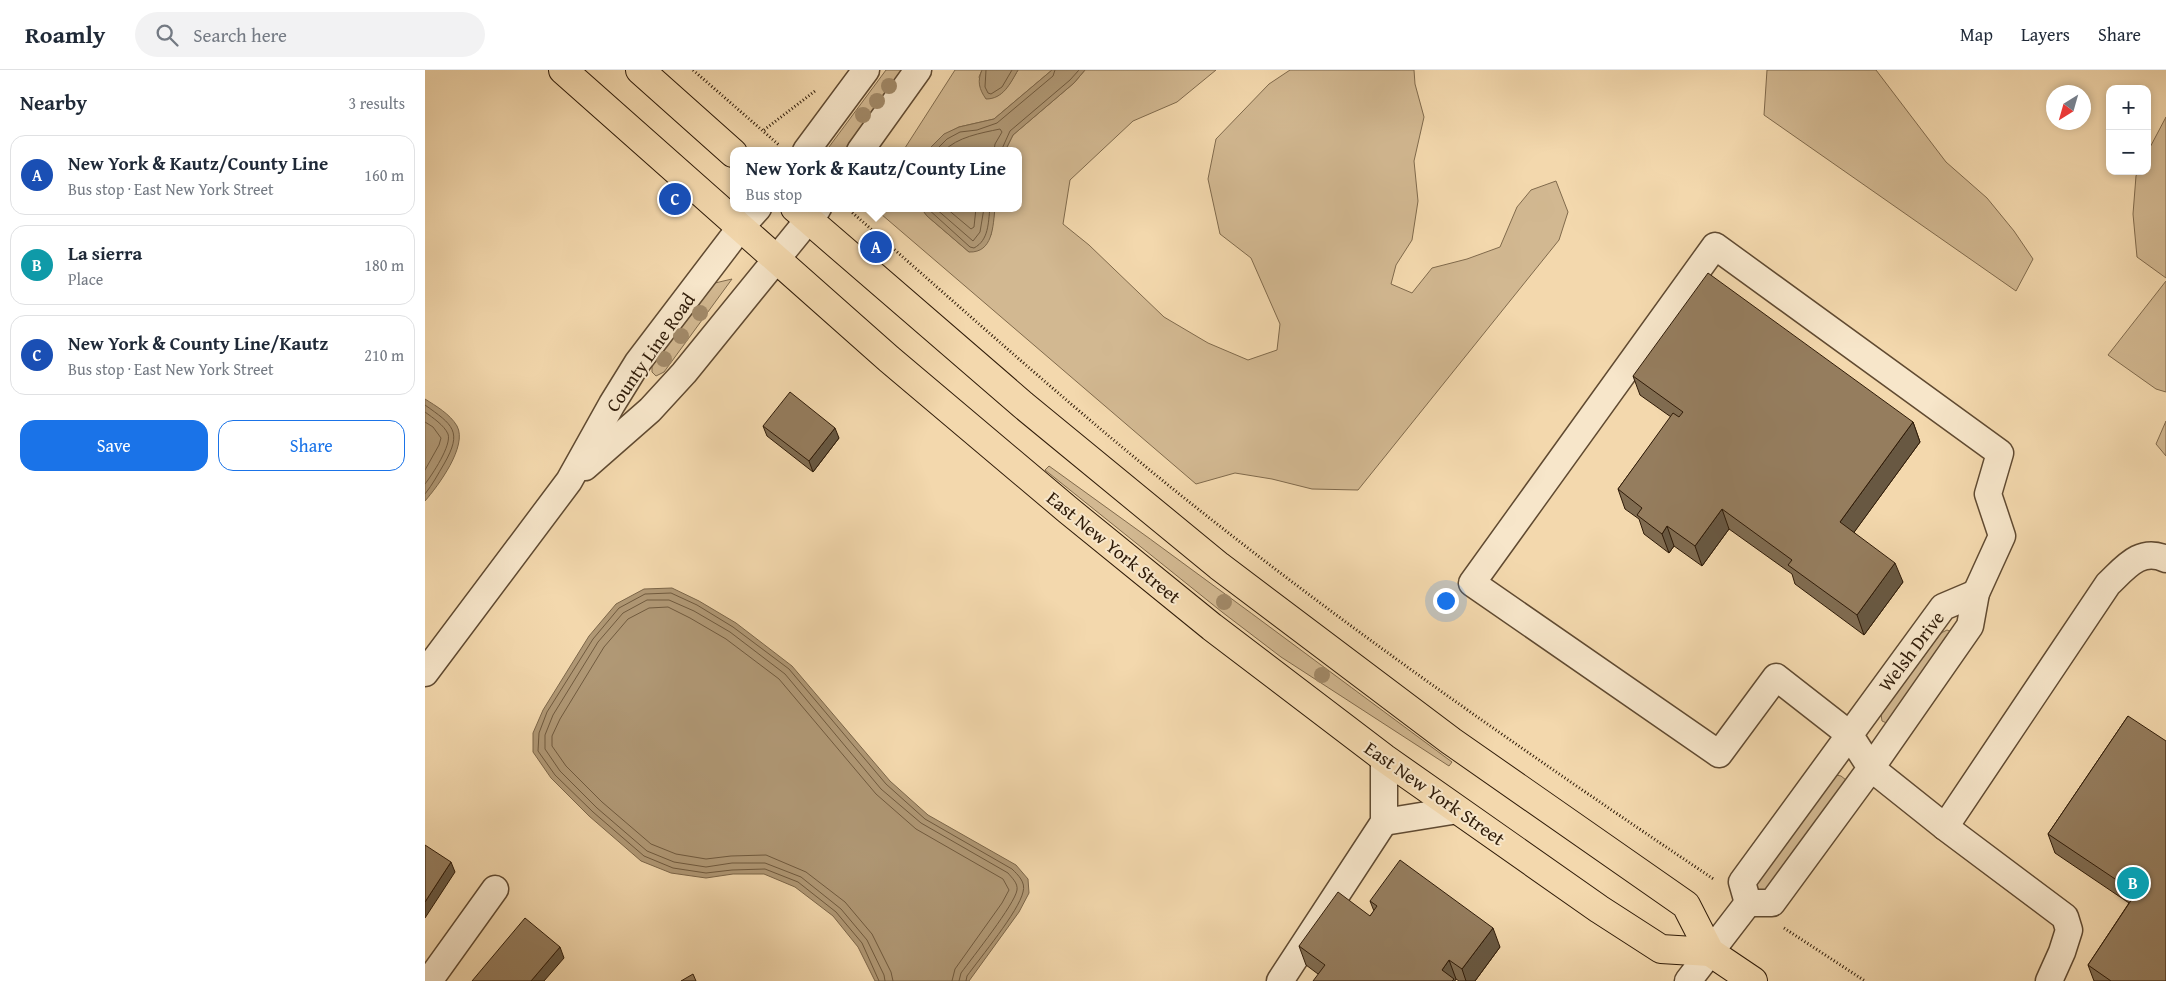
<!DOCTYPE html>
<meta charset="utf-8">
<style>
:root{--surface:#fff;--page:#f2f2f3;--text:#1f2937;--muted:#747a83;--line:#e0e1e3;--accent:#1a73e8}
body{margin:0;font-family:"Gentium Book Plus",serif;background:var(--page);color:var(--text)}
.controls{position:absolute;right:15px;top:15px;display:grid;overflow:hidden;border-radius:10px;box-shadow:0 2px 8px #0003}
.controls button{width:45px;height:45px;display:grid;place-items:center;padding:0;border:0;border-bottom:1px solid var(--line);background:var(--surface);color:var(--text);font:25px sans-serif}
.compass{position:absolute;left:1621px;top:15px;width:45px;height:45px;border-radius:50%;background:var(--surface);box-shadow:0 2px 8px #0003;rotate:217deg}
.you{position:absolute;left:1020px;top:530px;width:18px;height:18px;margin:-12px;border:4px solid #fff;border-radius:50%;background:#1a73e8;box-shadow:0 0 0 8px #1a73e833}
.badge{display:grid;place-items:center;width:32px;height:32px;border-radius:50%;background:var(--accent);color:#fff;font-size:16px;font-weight:700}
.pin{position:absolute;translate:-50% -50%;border:2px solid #fff;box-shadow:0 1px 5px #0006}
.popup{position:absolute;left:305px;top:77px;width:292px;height:65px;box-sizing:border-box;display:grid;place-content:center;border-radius:10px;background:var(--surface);filter:drop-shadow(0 1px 4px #0005);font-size:16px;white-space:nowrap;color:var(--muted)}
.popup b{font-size:19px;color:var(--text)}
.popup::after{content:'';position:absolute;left:50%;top:100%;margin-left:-10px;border:10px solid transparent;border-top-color:var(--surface)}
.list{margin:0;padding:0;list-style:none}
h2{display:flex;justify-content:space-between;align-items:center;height:65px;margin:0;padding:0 20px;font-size:21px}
h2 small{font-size:16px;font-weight:400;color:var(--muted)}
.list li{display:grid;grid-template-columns:32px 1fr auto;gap:15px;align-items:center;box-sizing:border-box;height:80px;margin:0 10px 10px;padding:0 10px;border:1px solid var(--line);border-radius:15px}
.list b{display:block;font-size:19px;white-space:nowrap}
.list p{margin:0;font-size:16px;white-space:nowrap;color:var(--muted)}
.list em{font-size:16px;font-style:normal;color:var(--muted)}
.actions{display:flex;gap:10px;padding:15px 20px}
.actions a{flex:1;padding:11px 0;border:1px solid var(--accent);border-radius:15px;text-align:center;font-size:18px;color:var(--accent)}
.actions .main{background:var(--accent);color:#fff}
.icon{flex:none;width:28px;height:28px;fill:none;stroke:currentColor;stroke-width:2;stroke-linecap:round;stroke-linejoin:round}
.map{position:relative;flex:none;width:1741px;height:911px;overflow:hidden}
header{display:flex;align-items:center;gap:30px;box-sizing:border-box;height:70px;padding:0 25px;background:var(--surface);border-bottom:1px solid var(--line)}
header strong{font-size:24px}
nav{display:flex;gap:28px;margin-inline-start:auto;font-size:18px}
.search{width:350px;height:45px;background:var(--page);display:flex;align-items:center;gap:12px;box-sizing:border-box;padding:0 18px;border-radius:28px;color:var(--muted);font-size:19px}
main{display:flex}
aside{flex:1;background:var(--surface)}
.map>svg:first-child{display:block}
.green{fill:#d2b891;stroke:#806a4c}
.water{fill:#b09875;stroke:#7c6649}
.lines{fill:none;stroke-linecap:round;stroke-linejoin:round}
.shore{stroke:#705a3e;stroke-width:1}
.minor-casing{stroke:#604a31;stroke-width:29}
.major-casing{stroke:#2f1b08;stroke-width:30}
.path{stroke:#2f1b08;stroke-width:3;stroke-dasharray:1 2.5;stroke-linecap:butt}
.minor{stroke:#f7e6ca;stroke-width:26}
.major{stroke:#f3d8ad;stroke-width:28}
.tree{fill:#a28a69}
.wall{fill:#806c51;stroke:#2f1b08}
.shaded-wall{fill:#685842;stroke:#2f1b08}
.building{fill:#957d5e;stroke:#2f1b08}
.labels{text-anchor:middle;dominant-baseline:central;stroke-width:4;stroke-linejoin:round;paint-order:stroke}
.street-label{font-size:19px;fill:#2f1b08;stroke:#f7e6ca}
</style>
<header>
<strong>Roamly</strong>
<div class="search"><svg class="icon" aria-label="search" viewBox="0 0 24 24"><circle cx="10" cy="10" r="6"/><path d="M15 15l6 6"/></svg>Search here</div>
<nav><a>Map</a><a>Layers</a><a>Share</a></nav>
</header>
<main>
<aside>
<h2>Nearby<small>3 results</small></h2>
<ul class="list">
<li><span class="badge" style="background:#1a4fb4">A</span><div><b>New York &amp; Kautz/County Line</b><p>Bus stop · East New York Street</p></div><em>160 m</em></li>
<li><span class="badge" style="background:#0f9aa8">B</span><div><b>La sierra</b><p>Place</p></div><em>180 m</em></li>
<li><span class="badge" style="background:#1a4fb4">C</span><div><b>New York &amp; County Line/Kautz</b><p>Bus stop · East New York Street</p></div><em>210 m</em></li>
</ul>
<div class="actions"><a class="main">Save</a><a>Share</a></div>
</aside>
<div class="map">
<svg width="1741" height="911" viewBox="0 0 1741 911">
<rect width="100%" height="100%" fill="#f3d8ad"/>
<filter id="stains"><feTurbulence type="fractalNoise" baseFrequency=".004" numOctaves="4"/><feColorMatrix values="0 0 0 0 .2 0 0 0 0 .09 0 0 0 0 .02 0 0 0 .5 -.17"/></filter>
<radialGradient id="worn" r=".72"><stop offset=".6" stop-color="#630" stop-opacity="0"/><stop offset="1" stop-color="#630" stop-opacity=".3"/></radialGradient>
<!-- green -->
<g class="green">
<polygon points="461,0 485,0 425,81 401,81"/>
<path d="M530,0H557L554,7L561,28C578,29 585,13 593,0H627L569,49L534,57L519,65L502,81H478Z"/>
<polygon points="660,0 791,0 752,32 708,51 645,110 638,154 664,175 739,247 783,273 823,290 852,280 855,254 826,188 795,164 783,109 791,69 844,14 865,0 989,0 990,14 999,47 989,91 993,131 987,170 971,195 966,214 987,223 1007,198 1042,189 1075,177 1092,137 1106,120 1131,111 1143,142 1134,170 933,420 887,419 847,409 810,403 771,414 449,138 496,138 502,146 544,182 566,165 570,138 594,138 594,81 580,81 588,65 649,13"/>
<polygon points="1342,0 1451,0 1521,92 1562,128 1589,161 1608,189 1591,221 1339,45"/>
<polygon points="1741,47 1741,208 1712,187 1708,144 1711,106 1713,101 1722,101 1722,83"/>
<polygon points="307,209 239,302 231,306 227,302 227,296 290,213"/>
<polygon points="1741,211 1741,322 1731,319 1683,285"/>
<polygon points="1741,351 1741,386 1731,374"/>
<path d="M624,396C760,493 893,593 1027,692L1024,696L856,587L797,542L620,400Z"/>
<polygon points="1522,560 1527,562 1464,654 1457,651 1456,644 1516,563"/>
<polygon points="1411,705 1416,706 1421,710 1340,823 1334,823 1331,818 1332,814"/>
</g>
<!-- water -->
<g class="water">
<path d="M557,0H593C585,14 578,29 561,29C554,19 552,11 557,0Z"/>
<polygon points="627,0 660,0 649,13 588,65 580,81 502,81 519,64 534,57 569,49"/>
<path d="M496,138H570C568,156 568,183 544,182L502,146Z"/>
<path d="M0,329C11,336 25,344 32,356C43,376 13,416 0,431Z"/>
<polygon points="247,518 274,531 311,553 367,596 465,711 503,745 591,795 603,809 604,823 594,842 544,911 450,911 433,877 408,846 370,817 339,804 308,804 281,808 246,803 216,791 164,746 126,708 108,682 108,663 118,640 164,566 191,534 219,519"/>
</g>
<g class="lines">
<!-- shore -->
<g class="shore">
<polyline points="561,0 560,17 563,23 566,24 577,17 587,0"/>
<polyline points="510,81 522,69 535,62 552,60 572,53 628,6 630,0"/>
<path d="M519,81C532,67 556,63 575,59L577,62L570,74L569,81"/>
<polyline points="576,81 585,61 645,10 654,0"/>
<path d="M502,138L545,177L549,178C564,170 563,153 565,138"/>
<polyline points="510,138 548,171 555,162 559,138"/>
<polyline points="521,138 546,159 549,157 551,138"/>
<path d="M0,335C28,355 38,361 19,394C13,404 8,414 0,424"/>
<path d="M0,342C8,348 19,355 23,364C27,375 7,405 0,414"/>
<polyline points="0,352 8,357 16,368 14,375 0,400"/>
<path d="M454,911L437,873L411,842L373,812L340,799L307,800L281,803L248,798L219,786L168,742L130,705L113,681L114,663L122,642L168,569L194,538L220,524L246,523L272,535L308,557L364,599L461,714L500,749L587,799C593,805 601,812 598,822C594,841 555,888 542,906L541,911"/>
<path d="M460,911L459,905L442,870L416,839L376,807L340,793H307L281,797L249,792L222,781L172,738L135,701L120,679V665L128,645L173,572L198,543L222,530H244L269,541L305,562L360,604L456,719L496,753L583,803C587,808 593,813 592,820C590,834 547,888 536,903L534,911"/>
<polyline points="468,911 466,902 447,864 420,832 381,802 341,785 306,786 281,789 251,784 226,774 177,732 141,696 127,676 127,666 135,649 179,577 203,549 224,538 243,537 265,548 301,569 354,609 451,724 491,759 578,809 584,820 577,833 530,899 527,911"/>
</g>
<!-- minor casing -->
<g class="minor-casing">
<g id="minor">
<polyline points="381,81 441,0"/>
<polyline points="435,81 493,0"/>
<polyline points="160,397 225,340 259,303 393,138"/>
<polyline points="0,603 144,411 187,334 213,292 315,158 333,138"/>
<polyline points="959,752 1033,740"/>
<path d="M1520,757L1683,514C1700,498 1715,477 1741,489"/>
<polyline points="1323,833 1347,833 1446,698 1545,556 1551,523 1577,466 1563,424 1575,383 1290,176 1047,513 1294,684 1351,607 1424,664 1446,698 1520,757 1640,847 1644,860 1637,882 1624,911"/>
<polyline points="1323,833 1317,812 1518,537 1551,523"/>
<polyline points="4,911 70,819"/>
<polyline points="855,911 959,752 959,688"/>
<polyline points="1263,911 1323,833"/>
</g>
</g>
<!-- major casing -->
<g class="major-casing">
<g id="major">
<polyline points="138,0 464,289 643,440 787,557 959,688 1174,839 1236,879 1285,882"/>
<polyline points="215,0 308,83"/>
<polyline points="370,138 598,335 794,496 1026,671 1261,835 1285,882 1328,911"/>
</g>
</g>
<!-- path -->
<g class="path">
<polyline points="268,0 354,75"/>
<polyline points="339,60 390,21"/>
<path d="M422,138C532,234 640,332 753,423C925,561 1107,687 1290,810"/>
<polyline points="1359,858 1440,911"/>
</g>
<!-- minor -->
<use href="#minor" class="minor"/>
<!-- major -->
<use href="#major" class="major"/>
</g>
<!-- trees -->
<g class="tree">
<circle cx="464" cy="16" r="8"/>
<circle cx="452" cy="31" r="8"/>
<circle cx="438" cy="45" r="8"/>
<circle cx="275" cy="243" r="8"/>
<circle cx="256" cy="266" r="8"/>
<circle cx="239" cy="289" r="8"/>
<circle cx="799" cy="532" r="8"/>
<circle cx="897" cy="605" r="8"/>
</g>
<!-- wall -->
<g class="wall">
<polygon points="1208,306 1488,352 1495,372 1429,462 1478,512 1439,565 1370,514 1367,504 1304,459 1277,496 1249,476 1244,483 1219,464 1214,449 1200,439 1193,419 1246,347 1215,325"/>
<polygon points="338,356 414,368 388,402 342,366"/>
<polygon points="1703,646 1741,911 1669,911 1663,895 1704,833 1630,783 1623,764"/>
<polygon points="945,831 1075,877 1050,911 1034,911 1031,909 893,904 881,895 874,876 945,846 949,841"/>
</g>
<!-- shaded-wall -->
<g class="shaded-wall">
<polygon points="1488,352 1495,372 1422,472 1415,452"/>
<polygon points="410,358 414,368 388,402 384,391"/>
<polygon points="1297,439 1304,459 1277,496 1270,476"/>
<polygon points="1242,456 1249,476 1244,483 1237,464"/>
<polygon points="1470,493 1478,512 1439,565 1432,545"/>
<polygon points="26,792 30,802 0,848 0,832"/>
<polygon points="1068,858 1075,877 1050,911 1041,911 1037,899"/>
<polygon points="135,877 139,888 119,911 106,911"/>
<polygon points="1024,890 1031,909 1030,911 1021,911 1017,900"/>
</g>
<!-- building -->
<g class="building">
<polygon points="1283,203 1488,352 1415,452 1470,493 1432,545 1363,495 1367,490 1297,439 1270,476 1242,456 1237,464 1212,445 1217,438 1193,419 1248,343 1254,347 1258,342 1208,306"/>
<polygon points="365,322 410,358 384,391 338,356"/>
<polygon points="1703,646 1741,671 1741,911 1686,911 1663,895 1711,823 1623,764"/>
<polygon points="0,775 26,792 0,832"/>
<polygon points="975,790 1068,858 1037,899 1024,890 1017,900 1029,909 1027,911 888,911 900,895 874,876 913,822 945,846 952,836 945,831"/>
<polygon points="100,848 135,877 106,911 47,911"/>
<polygon points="268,904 271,911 256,911"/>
</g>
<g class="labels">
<!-- street labels -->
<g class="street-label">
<text transform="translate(225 282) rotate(-55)">County Line Road</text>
<text transform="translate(689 477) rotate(39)">East New York Street</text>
<text transform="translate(1486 581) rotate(-53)">Welsh Drive</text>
<text transform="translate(1010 723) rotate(35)">East New York Street</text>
</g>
</g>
<rect width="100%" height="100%" filter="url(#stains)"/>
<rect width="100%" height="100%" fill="url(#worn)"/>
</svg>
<div class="controls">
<button>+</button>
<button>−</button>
</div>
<svg class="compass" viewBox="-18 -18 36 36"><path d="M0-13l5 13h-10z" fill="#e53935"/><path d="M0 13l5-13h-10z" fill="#747a83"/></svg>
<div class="you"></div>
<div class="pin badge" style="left:451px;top:177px;background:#1a4fb4">A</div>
<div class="popup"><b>New York &amp; Kautz/County Line</b>Bus stop</div>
<div class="pin badge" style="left:1708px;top:813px;background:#0f9aa8">B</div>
<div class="pin badge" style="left:250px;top:129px;background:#1a4fb4">C</div>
</div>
</main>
